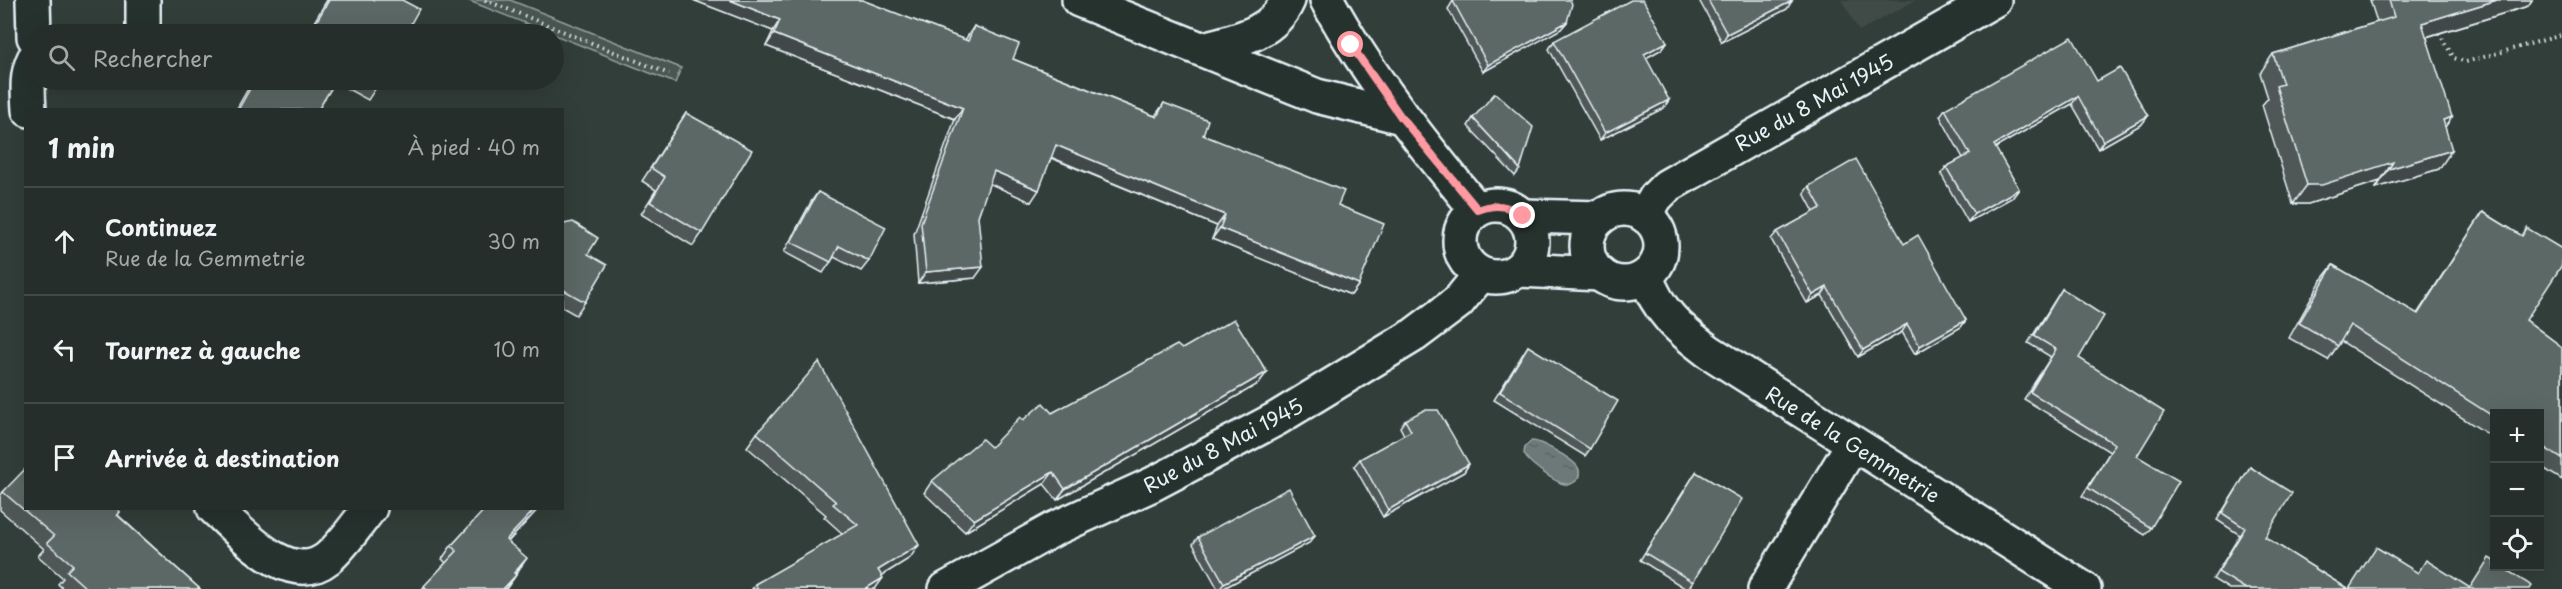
<!DOCTYPE html>
<html lang="fr">
<meta charset="utf-8">
<style>
:root{--surface:#262e2b;--page:#323a37;--text:#f1f3f6;--muted:#a4a8a9;--line:#424a47}
body{margin:0;font-family:"Playpen Sans",sans-serif;background:var(--page);color:var(--text)}
.controls{position:absolute;right:18px;bottom:18px;display:grid;overflow:hidden;border-radius:0px;box-shadow:0 6px 24px #0002}
.controls button{width:54px;height:54px;display:grid;place-items:center;padding:0;border:0;border-bottom:2px solid var(--line);background:var(--surface);color:var(--text);font:30px sans-serif}
.stop{position:absolute;width:18px;height:18px;margin:-14px;border:4px solid #ff9aa2;border-radius:50%;background:#fff}
.stop.end{background:#ff9aa2;border-color:#fff;box-shadow:0 2px 6px #0008}
.list{margin:0;padding:0;list-style:none}
h2{display:flex;justify-content:space-between;align-items:center;height:78px;margin:0;padding:0 24px;font-size:26px}
h2 small{font-size:20px;font-weight:400;color:var(--muted)}
.list li{display:grid;grid-template-columns:39px 1fr auto;gap:18px;align-items:center;box-sizing:border-box;height:108px;padding:0 24px;border-top:2px solid var(--line)}
.list b{display:block;font-size:22px;white-space:nowrap}
.list p{margin:0;font-size:20px;white-space:nowrap;color:var(--muted)}
.list em{font-size:20px;font-style:normal;color:var(--muted)}
.icon{flex:none;width:33px;height:33px;fill:none;stroke:currentColor;stroke-width:2;stroke-linecap:round;stroke-linejoin:round}
.map{position:relative;flex:none;width:2562px;height:589px;overflow:hidden}
.search{position:absolute;background:var(--surface);box-shadow:0 6px 24px #0002;left:24px;top:24px;width:540px;height:66px;display:flex;align-items:center;gap:15px;box-sizing:border-box;padding:0 21px;border-radius:33px;color:var(--muted);font-size:22px}
.panel{position:absolute;background:var(--surface);box-shadow:0 6px 24px #0002;left:24px;top:108px;width:540px;height:402px;border-radius:0px}
.map>svg:first-child{display:block}
.built{fill:#3f4b46}
.green{fill:#495651;stroke:#98a4a4;stroke-width:1.5}
.water{fill:url(#water-ripples);stroke:#9ea9ab;stroke-width:1.5}
.lines{fill:none;stroke-linecap:round;stroke-linejoin:round}
.street-casing{stroke:#e8f1f8;stroke-width:38}
.path{stroke:#e8f1f8;stroke-width:4;stroke-dasharray:1.5 4.5;stroke-linecap:butt}
.street{stroke:#26332d;stroke-width:33}
.wall{fill:#4f5957;stroke:#e8f1f8;stroke-width:1.5}
.shaded-wall{fill:#404947;stroke:#e8f1f8;stroke-width:1.5}
.building{fill:#5c6865;stroke:#e8f1f8;stroke-width:1.5}
.route{stroke:#ff9aa2;stroke-width:8}
.labels{text-anchor:middle;dominant-baseline:central;stroke-width:4.5;stroke-linejoin:round;paint-order:stroke}
.street-label{font-size:20px;fill:#e8f1f8;stroke:#26332d}
</style>
<div class="map">
<svg width="2562" height="589" viewBox="0 0 2562 589">
<defs>
<pattern id="water-ripples" width="26" height="14" patternUnits="userSpaceOnUse" patternTransform="scale(1.5)"><rect width="26" height="14" fill="#6d7978"/><path d="M2 4q2-2 4 0t4 0M15 11q2-2 4 0t4 0" fill="none" stroke="#5b6363"/></pattern>
</defs>
<rect width="100%" height="100%" fill="#323e39"/>
<filter id="ink" filterUnits="userSpaceOnUse"><feTurbulence type="fractalNoise" baseFrequency=".0167" numOctaves="2"/><feDisplacementMap in="SourceGraphic" scale="12" xChannelSelector="R" yChannelSelector="G"/><feConvolveMatrix kernelMatrix="1 2 1 2 8 2 1 2 1" color-interpolation-filters="sRGB"/></filter>
<g filter="url(#ink)">
<!-- built -->
<polygon class="built" points="1842,0 1916,0 1859,31"/>
<!-- green -->
<polygon class="green" points="467,0 510,0 681,68 675,83"/>
<!-- water -->
<path class="water" d="M1531,441C1539,440 1571,458 1577,466C1580,470 1580,474 1578,479C1574,483 1570,486 1565,484C1556,483 1525,461 1524,453L1525,447Z"/>
<g class="lines">
<!-- street casing -->
<g class="street-casing">
<g id="street">
<polyline points="33,0 34,37"/>
<polyline points="1079,0 1317,96 1402,117"/>
<path d="M1327,0C1368,76 1422,143 1477,210"/>
<polyline points="143,34 143,0"/>
<path d="M1204,49C1237,40 1273,34 1288,0"/>
<path d="M29,110C28,92 26,75 34,59"/>
<circle cx="1496" cy="241" r="36"/>
<circle cx="1624" cy="246" r="37"/>
<polyline points="1523,216 1600,218"/>
<polyline points="1645,216 1656,197 1667,186 1994,0"/>
<polyline points="1520,270 1600,274"/>
<path d="M1646,276C1657,310 1679,329 1708,351L2084,589"/>
<path d="M214,508C242,533 289,589 328,558C344,544 357,524 370,508"/>
<polyline points="946,589 1054,529 1153,484 1276,419 1414,335 1458,302 1481,274"/>
<polyline points="1765,589 1853,444"/>
</g>
</g>
<!-- path -->
<g class="path">
<polyline points="485,0 669,74"/>
<polyline points="2439,33 2454,58 2466,62 2562,35"/>
</g>
<!-- street -->
<use href="#street" class="street"/>
</g>
<!-- wall -->
<g class="wall">
<polygon points="327,0 402,0 405,34 307,34"/>
<polygon points="693,0 862,0 965,40 974,26 1013,59 1155,116 1164,103 1203,135 1338,205 1359,284 1351,295 1212,239 1217,226 1051,158 1031,202 989,183 978,216 975,278 918,283 914,234 955,119 766,46 773,31"/>
<polygon points="1699,0 1791,0 1787,9 1722,42"/>
<polygon points="2370,0 2532,0 2528,6 2427,37 2445,127 2439,169 2376,188 2380,181 2308,204 2293,204 2262,105 2268,98 2260,73 2273,54 2377,22"/>
<polygon points="1453,1 1567,22 1561,29 1483,72 1448,9"/>
<polygon points="1554,41 1667,42 1662,49 1646,58 1664,108 1600,140 1549,49"/>
<polygon points="253,80 381,80 368,100 335,82 318,110 236,110"/>
<polygon points="2097,81 2148,116 2142,124 2098,149 2072,104 1995,148 2019,189 2013,197 1968,222 1941,174 1946,167 1963,158 1940,116 1945,109"/>
<polygon points="686,113 702,233 693,246 641,214 656,190 642,181"/>
<polygon points="1473,118 1520,169 1515,176 1468,126"/>
<polygon points="1809,186 1904,244 1966,320 1961,327 1915,354 1902,332 1858,357 1822,295 1807,303 1771,239 1777,232 1814,212 1804,193"/>
<polygon points="818,192 869,261 861,271 834,257 823,273 784,252 811,202"/>
<polygon points="2483,212 2522,236 2527,228 2526,320 2562,347 2562,480 2540,466 2540,414 2494,414 2494,438 2341,341 2328,360 2289,338 2322,279 2333,265 2417,314"/>
<polygon points="562,223 588,254 585,302 576,315 562,307"/>
<polygon points="2062,289 2079,358 2137,456 2151,528 2145,535 2082,496 2110,452 2024,399 2051,357 2028,343"/>
<polygon points="1528,346 1590,449 1585,456 1494,400"/>
<polygon points="1182,349 1267,372 1258,384 1057,500 1044,484 965,532 924,493 932,481 991,447 1023,420 1052,413"/>
<polygon points="1405,420 1469,464 1464,472 1383,517 1354,466 1360,459 1404,435 1400,427"/>
<polygon points="757,433 910,558 881,576 875,589 752,589 755,584 843,534 824,517 826,515 747,447"/>
<polygon points="2250,467 2265,537 2348,589 2229,589 2213,579 2240,535 2217,520"/>
<polygon points="1696,472 1693,582 1688,589 1686,589 1640,560"/>
<polygon points="3,492 120,512 118,515 200,589 63,589 58,584 63,578 38,556 44,549 0,510 0,496"/>
<polygon points="478,508 539,508 508,542 518,571 515,575 516,575 506,589 422,589 446,563 442,559 451,546 482,513"/>
<polygon points="1315,536 1309,543 1222,589 1218,589 1193,544 1198,537"/>
</g>
<!-- shaded-wall -->
<g class="shaded-wall">
<polygon points="693,0 730,0 780,20 773,31"/>
<polygon points="2497,0 2532,0 2528,6 2409,42 2422,23"/>
<polygon points="1792,1 1787,9 1722,42 1727,34"/>
<polygon points="1567,22 1561,29 1483,72 1488,65"/>
<polygon points="774,34 963,108 955,119 766,46"/>
<polygon points="1667,42 1662,49 1639,62 1644,54"/>
<polygon points="2078,96 2072,104 1988,152 1994,145"/>
<polygon points="1669,100 1664,108 1600,140 1605,133"/>
<polygon points="2148,116 2142,124 2098,149 2103,141"/>
<polygon points="2452,117 2439,136 2443,120"/>
<polygon points="1056,145 1225,215 1217,226 1048,156"/>
<polygon points="2452,150 2439,169 2376,188 2389,169"/>
<polygon points="2393,162 2380,181 2308,204 2293,204 2307,185"/>
<polygon points="994,171 1039,190 1031,202 986,182"/>
<polygon points="2019,189 2013,197 1968,222 1974,214"/>
<polygon points="1220,228 1359,284 1351,295 1212,239"/>
<polygon points="983,267 975,278 918,283 926,272"/>
<polygon points="1827,287 1822,295 1807,303 1813,295"/>
<polygon points="1966,320 1961,327 1915,354 1920,346"/>
<polygon points="1907,324 1902,332 1858,357 1863,350"/>
<polygon points="1267,372 1258,384 1057,500 1065,489"/>
<polygon points="1469,464 1464,472 1383,517 1388,510"/>
<polygon points="1053,472 1044,484 965,532 974,520"/>
<polygon points="536,508 539,508 497,553 506,540"/>
<polygon points="1315,536 1309,543 1222,589 1220,589 1224,583"/>
<polygon points="919,545 910,558 868,584 878,570"/>
<polygon points="527,558 518,571 504,587 514,573"/>
<polygon points="516,575 506,589 503,589"/>
<polygon points="883,578 875,589 865,589"/>
</g>
<!-- building -->
<g class="building">
<polygon points="329,0 402,0 419,9 405,34 309,34"/>
<polygon points="730,0 862,0 968,41 974,26 1019,44 1013,59 1157,117 1164,103 1208,120 1203,135 1344,191 1338,205 1384,224 1359,284 1220,228 1225,215 1056,145 1039,190 994,171 978,216 983,267 926,272 921,223 963,108 774,34 780,20"/>
<polygon points="1455,0 1570,0 1572,4 1567,22 1488,65 1453,1"/>
<polygon points="1631,0 1643,0 1667,42 1644,54 1669,100 1605,133 1554,41"/>
<polygon points="1708,0 1791,0 1792,1 1727,34"/>
<polygon points="2389,0 2497,0 2422,23 2452,117 2443,120 2452,150 2389,169 2393,162 2322,185 2307,185 2276,86 2283,84 2273,54 2394,17"/>
<polygon points="2072,37 2097,81 2120,68 2148,116 2103,141 2078,96 1994,145 2019,189 1974,214 1946,167 1970,154 1945,109"/>
<polygon points="255,80 336,80 318,110 238,110"/>
<polygon points="364,80 381,80 377,87"/>
<polygon points="1495,93 1533,127 1520,169 1473,118"/>
<polygon points="686,113 752,150 702,233 650,202 665,177 651,168"/>
<polygon points="1856,159 1904,244 1918,235 1966,320 1920,346 1907,324 1863,350 1827,287 1813,295 1777,232 1821,208 1809,186"/>
<polygon points="818,192 886,227 869,261 839,246 831,262 791,242"/>
<polygon points="2483,212 2522,236 2527,228 2562,249 2562,265 2526,320 2562,347 2562,459 2540,445 2540,414 2494,414 2494,417 2350,325 2338,346 2299,323 2333,265 2418,314"/>
<polygon points="573,222 598,238 588,254 607,265 585,302 562,289 562,223 564,224"/>
<polygon points="2062,289 2104,316 2079,358 2164,412 2137,456 2179,481 2151,528 2088,488 2115,444 2030,392 2056,349 2034,336"/>
<polygon points="1234,319 1267,372 1065,489 1053,472 974,520 932,481 982,439 991,447 1020,417 1023,420 1043,403 1052,413 1177,345 1182,349"/>
<polygon points="1528,346 1618,401 1590,449 1500,392"/>
<polygon points="819,362 919,545 878,570 883,578 865,589 758,589 755,584 858,525 833,504 836,502 757,433"/>
<polygon points="1424,410 1438,410 1469,464 1388,510 1360,459 1411,431 1405,420"/>
<polygon points="2250,467 2292,493 2265,537 2348,589 2246,589 2218,572 2245,528 2222,513"/>
<polygon points="26,468 26,508 117,508 120,512 117,515 200,589 109,589 107,588 107,589 87,589 67,571 73,565 47,543 54,536 3,492"/>
<polygon points="1696,472 1742,499 1693,582 1645,553"/>
<polygon points="1289,488 1315,536 1224,583 1198,537"/>
<polygon points="486,508 536,508 506,540 527,558 514,573 516,575 503,589 427,589 424,586 457,551 451,546"/>
<polygon points="2376,547 2418,573 2426,560 2470,588 2489,558 2494,561 2494,567 2502,567 2532,586 2530,589 2349,589"/>
</g>
</g>
<g class="lines" filter="url(#ink)">
<!-- route -->
<path class="route" d="M1351,45L1401,117L1478,210C1495,203 1508,205 1523,216"/>
</g>
<g class="labels">
<!-- street labels -->
<g class="street-label">
<text transform="translate(1814 102) rotate(-29)">Rue du 8 Mai 1945</text>
<text transform="translate(1853 444) rotate(32)">Rue de la Gemmetrie</text>
<text transform="translate(1223 445) rotate(-28)">Rue du 8 Mai 1945</text>
</g>
</g>
</svg>
<div class="controls">
<button>+</button>
<button>−</button>
<button><svg class="icon" aria-label="locate" viewBox="0 0 24 24"><circle cx="12" cy="12" r="6"/><path d="M12 2v4M12 18v4M2 12h4M18 12h4"/></svg></button>
</div>
<div class="stop" style="left:1351px;top:45px"></div>
<div class="stop end" style="left:1523px;top:216px"></div>
<div class="search"><svg class="icon" aria-label="search" viewBox="0 0 24 24"><circle cx="10" cy="10" r="6"/><path d="M15 15l6 6"/></svg>Rechercher</div>
<section class="panel">
<h2>1 min<small>À pied · 40 m</small></h2>
<ul class="list">
<li><svg class="icon" aria-label="ahead" viewBox="0 0 24 24"><path d="M12 20V5M6 11l6-6 6 6"/></svg><div><b>Continuez</b><p>Rue de la Gemmetrie</p></div><em>30 m</em></li>
<li><svg class="icon" aria-label="left" viewBox="0 0 24 24"><path d="M17 20v-9H6M10 6l-5 5 5 5"/></svg><div><b>Tournez à gauche</b></div><em>10 m</em></li>
<li><svg class="icon" aria-label="arrive" viewBox="0 0 24 24"><path d="M6 21V4h12l-3 4 3 4H6"/></svg><div><b>Arrivée à destination</b></div></li>
</ul>
</section>
</div>
